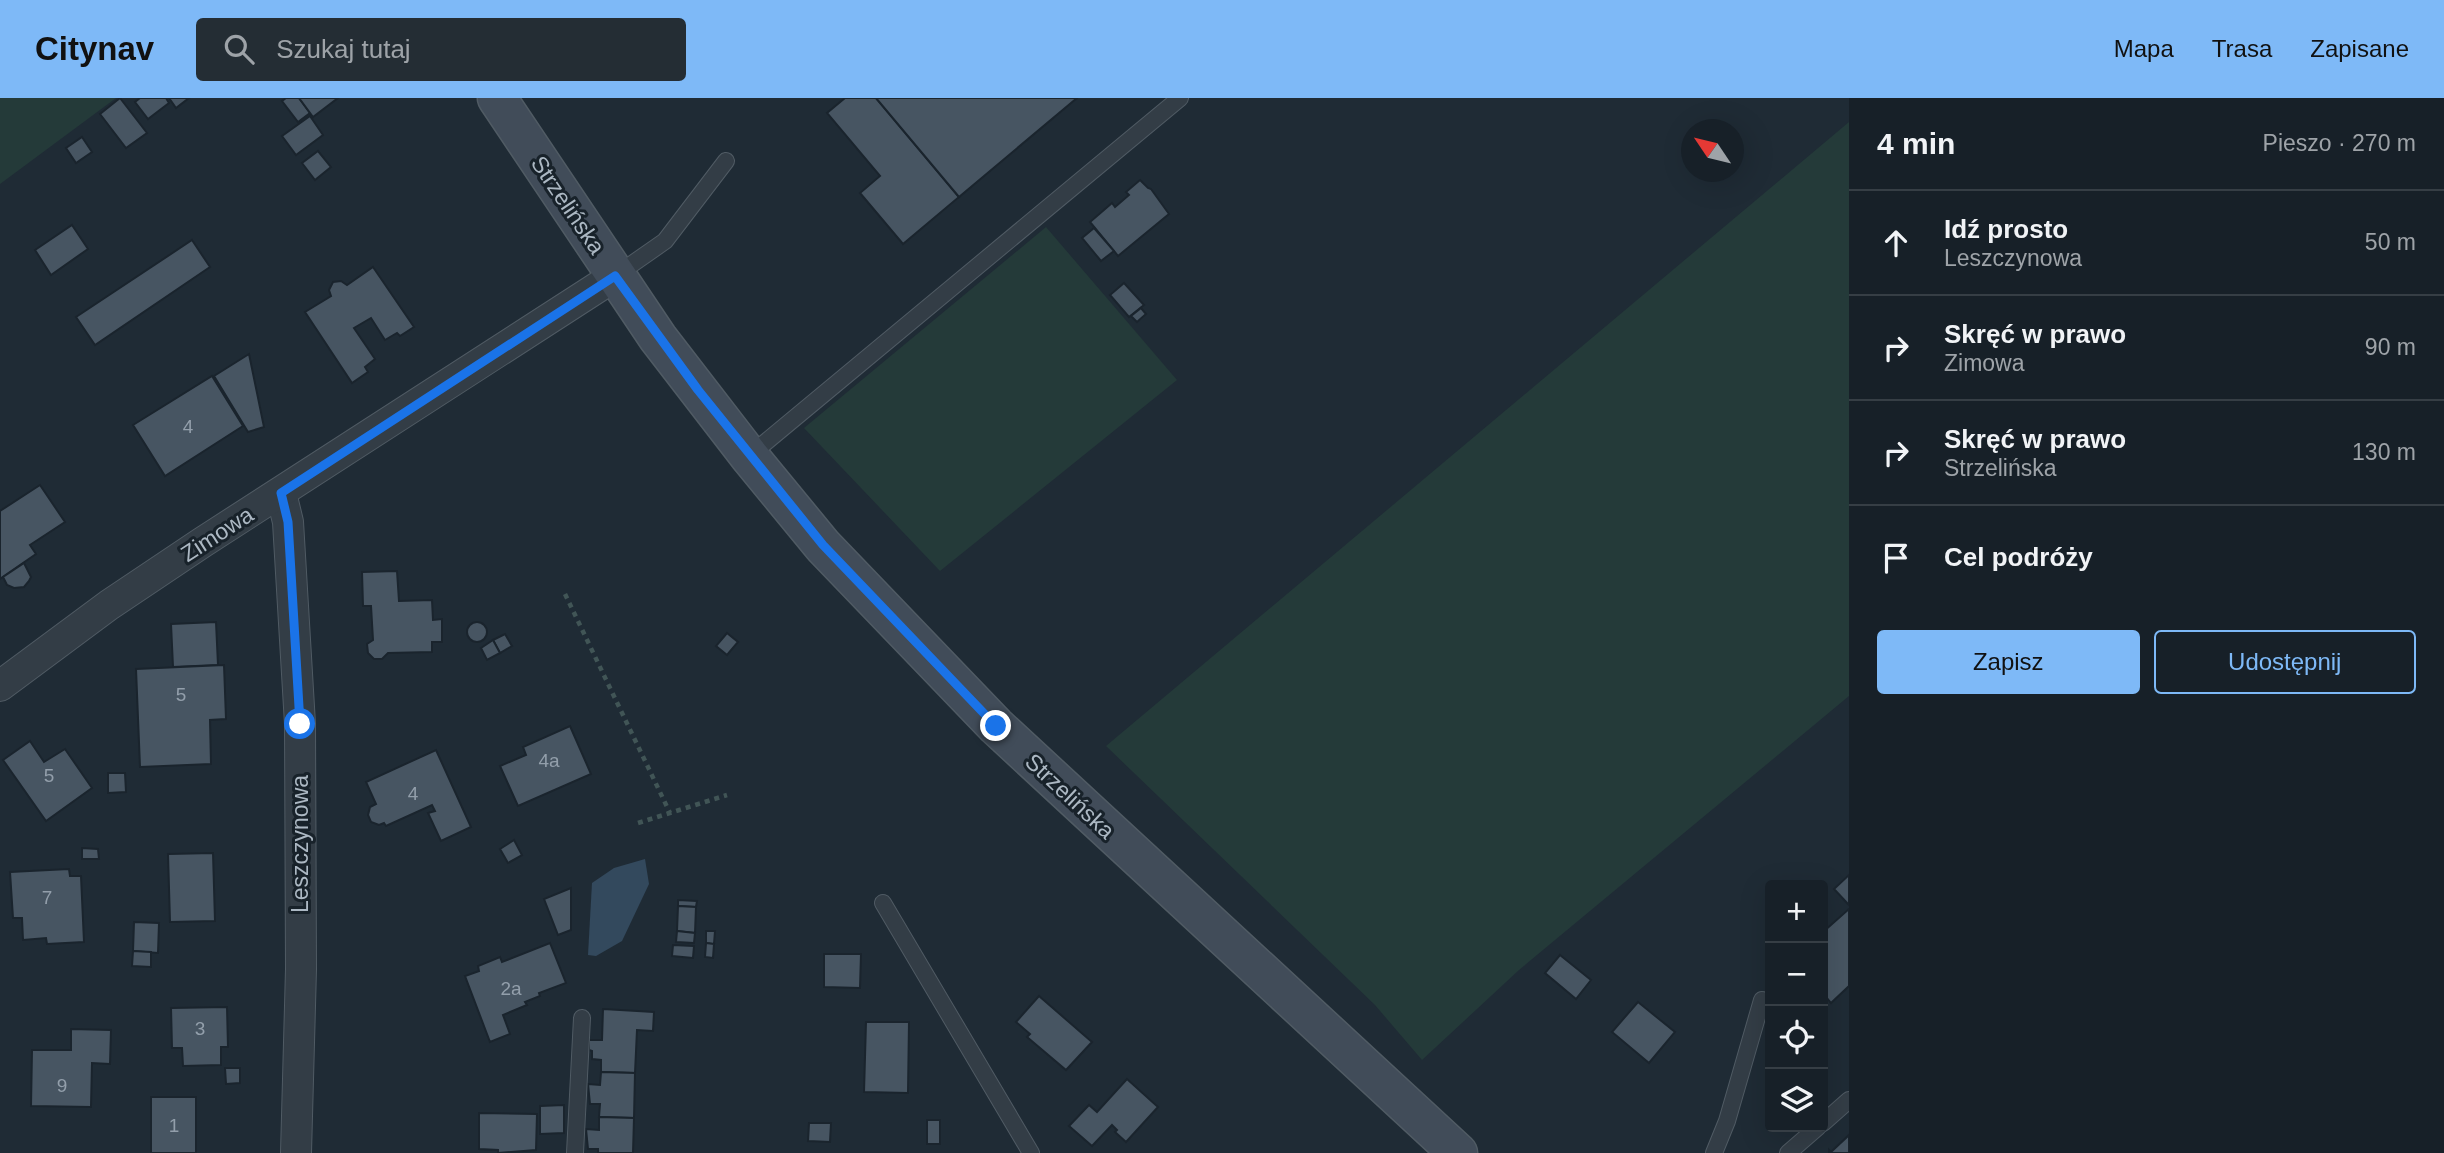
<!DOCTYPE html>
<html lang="pl">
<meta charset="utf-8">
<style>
:root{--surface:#172028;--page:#242d34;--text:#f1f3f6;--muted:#9ea3a8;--line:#363e45;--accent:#7eb9f7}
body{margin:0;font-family:Helvetica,sans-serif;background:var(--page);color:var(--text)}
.controls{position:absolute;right:21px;bottom:21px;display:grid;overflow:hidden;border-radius:7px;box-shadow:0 7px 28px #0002}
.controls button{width:63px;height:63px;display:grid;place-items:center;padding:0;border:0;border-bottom:2px solid var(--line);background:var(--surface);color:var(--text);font:35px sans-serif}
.compass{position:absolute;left:1681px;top:21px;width:63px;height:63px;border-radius:50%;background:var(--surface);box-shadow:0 7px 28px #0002;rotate:305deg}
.stop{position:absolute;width:21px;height:21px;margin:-16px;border:5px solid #1a73e8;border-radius:50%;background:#fff}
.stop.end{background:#1a73e8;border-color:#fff;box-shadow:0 2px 7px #0008}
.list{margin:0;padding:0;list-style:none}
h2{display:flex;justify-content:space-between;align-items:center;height:91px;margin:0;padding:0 28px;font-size:30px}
h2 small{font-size:23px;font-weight:400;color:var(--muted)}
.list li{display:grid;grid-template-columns:46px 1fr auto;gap:21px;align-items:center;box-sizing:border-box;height:105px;padding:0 28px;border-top:2px solid var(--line)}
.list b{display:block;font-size:26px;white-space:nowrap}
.list p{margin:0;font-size:23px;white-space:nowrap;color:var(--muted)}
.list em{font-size:23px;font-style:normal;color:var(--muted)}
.actions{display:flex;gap:14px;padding:21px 28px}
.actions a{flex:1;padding:16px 0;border:2px solid var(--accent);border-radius:7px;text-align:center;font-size:24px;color:var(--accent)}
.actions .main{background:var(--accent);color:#111}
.icon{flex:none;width:38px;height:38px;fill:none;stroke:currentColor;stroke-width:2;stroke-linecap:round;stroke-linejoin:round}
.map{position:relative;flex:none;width:1849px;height:1055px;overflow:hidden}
header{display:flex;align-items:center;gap:42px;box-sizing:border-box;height:98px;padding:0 35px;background:var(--accent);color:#111}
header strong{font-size:33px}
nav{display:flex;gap:38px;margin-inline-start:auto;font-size:24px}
.search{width:490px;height:63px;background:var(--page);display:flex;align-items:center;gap:18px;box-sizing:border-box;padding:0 24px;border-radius:7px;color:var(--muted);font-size:26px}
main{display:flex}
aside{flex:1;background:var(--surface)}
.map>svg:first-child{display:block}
.green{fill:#243a39}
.water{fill:#33495d}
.building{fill:#475562;stroke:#1a242d;stroke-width:2}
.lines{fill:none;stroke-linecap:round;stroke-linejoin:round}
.service-casing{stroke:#505b64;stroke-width:18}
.minor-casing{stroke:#505b64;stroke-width:32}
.secondary-casing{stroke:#505b64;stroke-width:41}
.path{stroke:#415556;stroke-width:4.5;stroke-dasharray:5 5;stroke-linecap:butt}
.service{stroke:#333d46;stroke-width:16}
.minor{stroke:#333d46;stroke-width:30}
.secondary{stroke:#414c59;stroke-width:38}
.route{stroke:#1a73e8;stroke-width:9}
.labels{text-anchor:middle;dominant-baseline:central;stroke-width:6;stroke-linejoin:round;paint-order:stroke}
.number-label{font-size:19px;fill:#939fab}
.street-label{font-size:23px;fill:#acb8c3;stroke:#18222a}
</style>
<header>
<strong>Citynav</strong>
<div class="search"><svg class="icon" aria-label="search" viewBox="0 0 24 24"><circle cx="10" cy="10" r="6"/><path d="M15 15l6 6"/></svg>Szukaj tutaj</div>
<nav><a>Mapa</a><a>Trasa</a><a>Zapisane</a></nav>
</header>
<main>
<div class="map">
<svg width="1849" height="1055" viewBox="0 0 1849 1055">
<rect width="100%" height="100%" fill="#1f2b35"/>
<!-- green -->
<g class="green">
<polygon points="0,0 116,0 0,86"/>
<polygon points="1849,24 1849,598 1519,872 1422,962 1375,907 1106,648"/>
<polygon points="1046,129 1177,282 940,473 804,330"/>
</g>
<!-- water -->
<polygon class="water" points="645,761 649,786 622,843 596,858 588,857 592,785 614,770"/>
<!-- building -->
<g class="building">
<polygon points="120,0 147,35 126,50 100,16"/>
<polygon points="140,0 166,0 169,5 148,21 135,4"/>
<polygon points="169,0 189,0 176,10"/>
<polygon points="286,0 299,0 310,15 298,24 282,3"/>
<polygon points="299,0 338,0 313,19"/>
<polygon points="845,0 876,0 959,99 903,146 860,95 880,78 827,15"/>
<polygon points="876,0 1077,0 959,99"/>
<polygon points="310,18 323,37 296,57 282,38"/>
<polygon points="82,39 92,54 76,65 66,50"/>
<polygon points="318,53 331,69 315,82 302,65"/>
<polygon points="1140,82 1148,90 1151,91 1169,116 1118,158 1090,124 1112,105 1115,109 1129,97 1126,94"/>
<polygon points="72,127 88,151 51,177 35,152"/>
<polygon points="1094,130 1114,153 1101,163 1082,140"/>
<polygon points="192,142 210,169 95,247 76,219"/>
<polygon points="373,169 414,229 400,238 397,235 385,242 371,220 354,230 375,261 365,269 368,274 352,285 305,214 331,198 329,192 333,184 341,183 347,187"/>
<polygon points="1124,185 1144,207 1129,219 1110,197"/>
<polygon points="1141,210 1146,216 1137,224 1131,218"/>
<polygon points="249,256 264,329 248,334 214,278"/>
<polygon points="212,278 243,328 165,378 133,327"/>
<polygon points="40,387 65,424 30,447 36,456 0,481 0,413"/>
<polygon points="24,465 31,479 29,483 24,489 14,490 7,487 3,479"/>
<polygon points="397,473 399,503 432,502 433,522 442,521 442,544 432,544 432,554 388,555 382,561 374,561 368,555 367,546 373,542 371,508 363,508 362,474"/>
<polygon points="216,524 218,567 173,569 171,526"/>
<circle cx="477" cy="534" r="10"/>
<polygon points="727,535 738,544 727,557 716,548"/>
<polygon points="505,536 512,548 500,555 493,542"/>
<polygon points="493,542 500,555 487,562 481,550"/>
<polygon points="224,567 226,621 210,622 211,666 140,669 136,571"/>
<polygon points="570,628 591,676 518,708 500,668 526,657 523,649"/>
<polygon points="30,643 44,664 65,651 92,690 46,723 3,662"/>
<polygon points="436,652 471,729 441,743 428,715 435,713 432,707 386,728 384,725 379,727 371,724 368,717 370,709 376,706 366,684"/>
<polygon points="108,675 125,675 126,694 108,695"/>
<polygon points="514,742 522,757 508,765 500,751"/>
<polygon points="82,750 98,751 99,761 82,761"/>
<polygon points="213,755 215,823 170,824 168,756"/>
<polygon points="69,771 70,778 81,778 84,844 47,846 46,840 23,842 22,820 13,820 10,774"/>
<polygon points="1849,777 1849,807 1834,791"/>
<polygon points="571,790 571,832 558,837 544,801"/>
<polygon points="678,802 697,803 696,809 678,808"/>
<polygon points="678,808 696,809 695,835 677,833"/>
<polygon points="1849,811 1849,888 1831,905 1823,895 1823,834"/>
<polygon points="134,824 159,825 158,855 133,853"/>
<polygon points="677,833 695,835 694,845 676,844"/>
<polygon points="706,833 715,833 714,846 706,845"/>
<polygon points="550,845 566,885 539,895 540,898 525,904 527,907 503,917 510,936 490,944 465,878 479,873 478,868 500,859 502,864"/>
<polygon points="706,845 714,846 713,860 705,859"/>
<polygon points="673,847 694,848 693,860 672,858"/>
<polygon points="133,853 151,854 151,869 132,868"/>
<polygon points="824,856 861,856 860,890 824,889"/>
<polygon points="1560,857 1591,882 1576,901 1545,875"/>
<polygon points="1039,898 1092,944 1066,972 1027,939 1030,936 1016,924"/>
<polygon points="1638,904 1675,934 1649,965 1612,934"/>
<polygon points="227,909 228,949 221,949 221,967 183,968 182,950 172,950 171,910"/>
<polygon points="603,911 654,914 653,933 637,932 635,975 601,974 601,962 592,961 592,953 589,952 589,942 602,942"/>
<polygon points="866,924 909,924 908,995 864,994"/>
<polygon points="71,931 111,932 110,966 92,965 91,1009 31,1008 32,952 71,952"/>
<polygon points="225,970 240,970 240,985 226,986"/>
<polygon points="601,974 635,975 634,1020 599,1019 600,1006 590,1006 588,986 600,987"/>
<polygon points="1127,981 1158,1009 1126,1044 1115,1034 1117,1032 1112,1027 1092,1048 1069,1028 1089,1007 1097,1014"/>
<rect x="151" y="999" width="45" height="56"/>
<polygon points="564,1007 564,1035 540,1036 540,1008"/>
<polygon points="479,1015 537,1016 536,1052 498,1055 498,1052 479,1051"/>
<polygon points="599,1019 634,1020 633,1055 598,1055 598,1051 588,1051 586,1031 599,1032"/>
<rect x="927" y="1022" width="13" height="24"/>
<polygon points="809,1025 831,1025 830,1044 808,1043"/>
<polygon points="1849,1037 1849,1055 1829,1055 1829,1052 1831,1054"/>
</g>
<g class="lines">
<!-- service casing -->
<g class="service-casing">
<g id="service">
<polyline points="615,178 665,143 726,63"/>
<polyline points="749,358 1180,0"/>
<polyline points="883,805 1031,1055"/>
<polyline points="1823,1025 1849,1002"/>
<polyline points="575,1055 582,920"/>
<polyline points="1714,1055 1727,1023 1762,902"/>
<polyline points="1788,1055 1818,1029"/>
</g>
</g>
<!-- minor casing -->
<g class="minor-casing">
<g id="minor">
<polyline points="281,395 288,424 300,626 301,871 296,1055"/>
<polyline points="0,588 109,507 203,444 615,178"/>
</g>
</g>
<!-- secondary casing -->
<g class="secondary-casing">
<polyline id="secondary" points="497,0 658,240 749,358 823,448 996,628 1458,1055"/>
</g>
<!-- path -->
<g class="path">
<polyline points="565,496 670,715"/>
<polyline points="638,725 727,697"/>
</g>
<!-- service -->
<use href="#service" class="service"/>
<!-- minor -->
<use href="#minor" class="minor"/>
<!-- secondary -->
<use href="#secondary" class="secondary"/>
</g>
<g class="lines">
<!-- route -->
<polyline class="route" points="300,626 288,424 281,395 615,178 698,292 823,447 996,628"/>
</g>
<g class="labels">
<!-- number labels -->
<g class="number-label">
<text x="188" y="328">4</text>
<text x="181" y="596">5</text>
<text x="549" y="662">4a</text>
<text x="49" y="677">5</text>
<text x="413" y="695">4</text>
<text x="47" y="799">7</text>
<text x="511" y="890">2a</text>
<text x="200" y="930">3</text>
<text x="62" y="987">9</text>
<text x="174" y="1027">1</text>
</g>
<!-- street labels -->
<g class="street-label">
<text transform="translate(568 107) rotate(56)">Strzelińska</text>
<text transform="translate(217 436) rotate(-33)">Zimowa</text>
<text transform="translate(1070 698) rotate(43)">Strzelińska</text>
<text transform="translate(300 746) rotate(-90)">Leszczynowa</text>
</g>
</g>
</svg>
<div class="controls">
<button>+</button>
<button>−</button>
<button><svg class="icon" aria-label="locate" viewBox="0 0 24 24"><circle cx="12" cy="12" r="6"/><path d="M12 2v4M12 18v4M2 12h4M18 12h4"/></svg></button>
<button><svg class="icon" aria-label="layers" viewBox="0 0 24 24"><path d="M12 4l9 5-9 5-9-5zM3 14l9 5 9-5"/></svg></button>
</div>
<svg class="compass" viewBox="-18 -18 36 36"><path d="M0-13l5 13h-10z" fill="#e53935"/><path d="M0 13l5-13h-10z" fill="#9ea3a8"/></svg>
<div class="stop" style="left:300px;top:626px"></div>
<div class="stop end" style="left:996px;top:628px"></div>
</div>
<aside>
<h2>4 min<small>Pieszo · 270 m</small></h2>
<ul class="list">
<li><svg class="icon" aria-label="ahead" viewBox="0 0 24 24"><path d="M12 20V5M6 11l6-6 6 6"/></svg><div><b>Idź prosto</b><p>Leszczynowa</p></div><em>50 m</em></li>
<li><svg class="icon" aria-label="right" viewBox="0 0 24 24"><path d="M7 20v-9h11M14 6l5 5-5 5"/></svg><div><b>Skręć w prawo</b><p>Zimowa</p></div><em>90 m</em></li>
<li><svg class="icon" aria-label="right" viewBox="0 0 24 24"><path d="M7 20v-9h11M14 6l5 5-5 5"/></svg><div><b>Skręć w prawo</b><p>Strzelińska</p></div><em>130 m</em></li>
<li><svg class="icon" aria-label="arrive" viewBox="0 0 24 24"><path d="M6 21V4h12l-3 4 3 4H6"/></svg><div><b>Cel podróży</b></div></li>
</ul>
<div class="actions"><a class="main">Zapisz</a><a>Udostępnij</a></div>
</aside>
</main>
